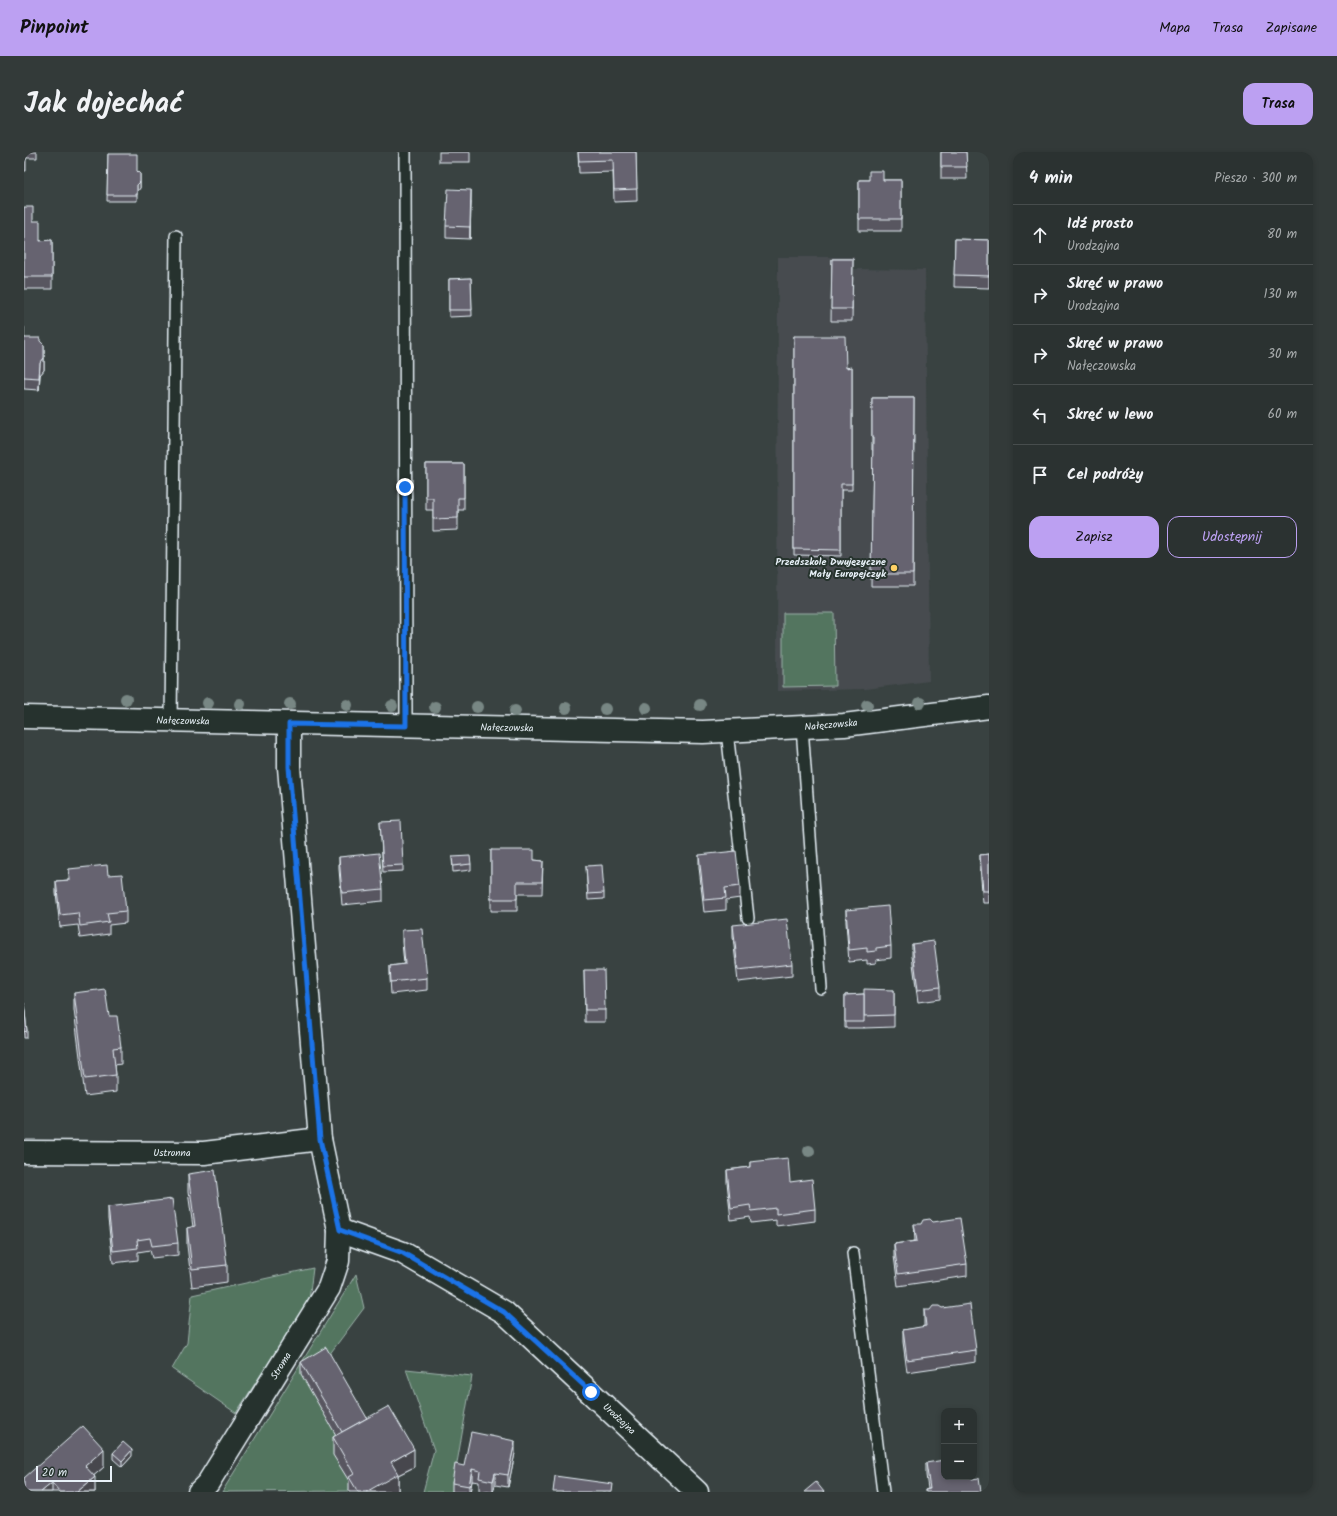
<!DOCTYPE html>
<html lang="pl">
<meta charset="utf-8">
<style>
:root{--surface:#2b3231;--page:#333a39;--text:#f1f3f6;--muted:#a6aaab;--line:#474d4d;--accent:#bca0f2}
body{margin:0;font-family:Kalam,sans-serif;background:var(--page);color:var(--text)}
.controls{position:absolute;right:12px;bottom:12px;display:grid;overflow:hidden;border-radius:8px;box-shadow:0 2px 6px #0003}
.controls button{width:36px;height:36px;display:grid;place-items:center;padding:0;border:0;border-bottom:1px solid var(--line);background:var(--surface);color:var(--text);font:20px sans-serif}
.scale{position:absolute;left:12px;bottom:10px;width:76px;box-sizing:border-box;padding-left:4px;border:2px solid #e8f1f8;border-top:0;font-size:11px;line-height:14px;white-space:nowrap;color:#e8f1f8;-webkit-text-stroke:3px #26332d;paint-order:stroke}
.stop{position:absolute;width:12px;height:12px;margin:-9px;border:3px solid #1a73e8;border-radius:50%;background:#fff}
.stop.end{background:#1a73e8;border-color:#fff;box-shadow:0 1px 4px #0008}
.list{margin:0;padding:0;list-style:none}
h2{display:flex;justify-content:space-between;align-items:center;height:52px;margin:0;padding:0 16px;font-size:17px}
h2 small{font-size:13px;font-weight:400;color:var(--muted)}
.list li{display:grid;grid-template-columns:26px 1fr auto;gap:12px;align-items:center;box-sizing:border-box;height:60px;padding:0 16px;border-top:1px solid var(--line)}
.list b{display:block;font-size:15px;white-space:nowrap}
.list p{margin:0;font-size:13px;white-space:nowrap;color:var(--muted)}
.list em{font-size:13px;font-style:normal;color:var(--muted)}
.actions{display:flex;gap:8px;padding:12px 16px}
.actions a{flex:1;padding:9px 0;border:1px solid var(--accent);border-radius:12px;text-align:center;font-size:14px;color:var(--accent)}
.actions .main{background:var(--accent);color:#111}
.icon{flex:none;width:22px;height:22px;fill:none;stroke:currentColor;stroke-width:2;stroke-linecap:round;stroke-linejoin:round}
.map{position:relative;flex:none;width:965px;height:1340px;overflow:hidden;border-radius:12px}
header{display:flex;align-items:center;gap:24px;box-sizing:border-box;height:56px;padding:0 20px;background:var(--accent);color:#111}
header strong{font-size:19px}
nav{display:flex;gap:22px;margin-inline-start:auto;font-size:14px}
.intro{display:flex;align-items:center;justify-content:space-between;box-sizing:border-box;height:96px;padding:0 24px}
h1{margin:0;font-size:28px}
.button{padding:10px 18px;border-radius:12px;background:var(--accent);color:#111;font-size:14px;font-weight:700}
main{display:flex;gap:24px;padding:0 24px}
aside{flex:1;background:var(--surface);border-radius:12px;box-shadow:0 2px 6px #0003}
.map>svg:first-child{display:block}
.built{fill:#464c4f}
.green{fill:#52745e;stroke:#9db2ab}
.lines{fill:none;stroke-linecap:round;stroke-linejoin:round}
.lane-casing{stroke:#e8f1f8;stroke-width:14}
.street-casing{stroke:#e8f1f8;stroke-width:25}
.secondary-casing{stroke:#e8f1f8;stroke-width:25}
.lane{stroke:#26332d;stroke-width:11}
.street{stroke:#26332d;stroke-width:22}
.secondary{stroke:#26332d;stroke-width:22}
.tree{fill:#788784}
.wall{fill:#585660;stroke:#e8f1f8}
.shaded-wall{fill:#47464e;stroke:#e8f1f8}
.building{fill:#666470;stroke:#e8f1f8}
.route{stroke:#1a73e8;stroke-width:5}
.poi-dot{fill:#ffd166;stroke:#26332d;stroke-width:1.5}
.labels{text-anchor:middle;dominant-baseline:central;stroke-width:4;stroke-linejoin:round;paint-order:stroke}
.poi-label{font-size:10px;font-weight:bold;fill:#e8f1f8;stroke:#26332d;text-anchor:end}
.street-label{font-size:10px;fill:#e8f1f8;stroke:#26332d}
</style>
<header>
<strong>Pinpoint</strong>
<nav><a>Mapa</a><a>Trasa</a><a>Zapisane</a></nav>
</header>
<div class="intro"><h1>Jak dojechać</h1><a class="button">Trasa</a></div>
<main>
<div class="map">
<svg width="965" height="1340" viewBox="0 0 965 1340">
<rect width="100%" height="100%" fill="#394241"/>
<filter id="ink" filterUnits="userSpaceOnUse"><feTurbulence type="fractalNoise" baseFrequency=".025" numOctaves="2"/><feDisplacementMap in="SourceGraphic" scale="8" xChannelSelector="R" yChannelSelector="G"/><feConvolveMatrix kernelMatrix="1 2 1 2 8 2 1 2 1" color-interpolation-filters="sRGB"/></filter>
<g filter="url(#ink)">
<!-- built -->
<polygon class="built" points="754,105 830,105 830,117 901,118 905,529 841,537 753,539"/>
<!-- green -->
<g class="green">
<polygon points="759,461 810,461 811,534 759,535"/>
<polygon points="289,1116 285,1148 212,1261 148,1217 163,1191 168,1143"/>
<polygon points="332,1122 340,1156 302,1207 330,1339 198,1340"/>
<polygon points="382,1217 448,1224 428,1340 399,1340 410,1298"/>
</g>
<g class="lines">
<!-- lane casing -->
<g class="lane-casing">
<g id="lane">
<polyline points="381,0 382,574"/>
<polyline points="147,569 152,84"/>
<polyline points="778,575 797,836"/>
<polyline points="703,579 724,766"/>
<polyline points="829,1101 859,1340"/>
</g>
</g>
<!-- street casing -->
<g class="street-casing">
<g id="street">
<polyline points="0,1000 180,1001 296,987"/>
<polyline points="315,1078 379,1101 480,1160 673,1340"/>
<polyline points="175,1340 184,1331 305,1136 314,1109 315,1078 296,987 265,615 265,572"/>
</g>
</g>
<!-- secondary casing -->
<g class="secondary-casing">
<polyline id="secondary" points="0,565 679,580 820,573 965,555"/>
</g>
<!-- lane -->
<use href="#lane" class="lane"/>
<!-- street -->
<use href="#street" class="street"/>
<!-- secondary -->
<use href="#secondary" class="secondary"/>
</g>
<!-- trees -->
<g class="tree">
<circle cx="102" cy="547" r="6"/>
<circle cx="184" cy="551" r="6"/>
<circle cx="896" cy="551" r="6"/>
<circle cx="216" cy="552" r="6"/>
<circle cx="266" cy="552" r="6"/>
<circle cx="323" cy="553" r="6"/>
<circle cx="676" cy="553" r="6"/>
<circle cx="843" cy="553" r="6"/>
<circle cx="368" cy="554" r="6"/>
<circle cx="411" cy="555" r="6"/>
<circle cx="453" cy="555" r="6"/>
<circle cx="542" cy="556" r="6"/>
<circle cx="622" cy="556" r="6"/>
<circle cx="581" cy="557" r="6"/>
<circle cx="491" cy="559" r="6"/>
<circle cx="785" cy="999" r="6"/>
</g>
<!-- wall -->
<g class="wall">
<polygon points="0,0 13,0 13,6 2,6 2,19 0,19"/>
<rect x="415" y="0" width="31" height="10"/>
<polygon points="554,0 612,0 613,49 590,50 589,20 555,21"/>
<polygon points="917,0 942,0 943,27 917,27"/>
<polygon points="84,2 113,19 116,22 116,36 113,40 113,49 83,49"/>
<rect x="835" y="28" width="42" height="51"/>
<polygon points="447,50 446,87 422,86 422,74"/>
<polygon points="0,55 9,69 16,89 28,88 28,137 0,137"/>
<polygon points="931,87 965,88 965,136 930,135"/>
<polygon points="808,107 829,107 828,169 807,169"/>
<polygon points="447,126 448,164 425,165 425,127"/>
<polygon points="0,175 0,186 16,189 20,193 20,218 16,223 15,238 0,237"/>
<polygon points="770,184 822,216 828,215 828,338 817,338 817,404 770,403"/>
<polygon points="848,246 890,246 889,434 847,434 849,298 848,298"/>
<polygon points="402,312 440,312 440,358 434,358 434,378 409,379 409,358 402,358"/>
<polygon points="356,670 379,713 379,719 359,720"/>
<polygon points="467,698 510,708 519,709 518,742 493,742 493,759 467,759"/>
<polygon points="965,702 965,751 959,751 956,715 956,703"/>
<polygon points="675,703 716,734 716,746 702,748 702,758 680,760 675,715"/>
<polygon points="315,705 359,737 359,749 318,753 315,717"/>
<polygon points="428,705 447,712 447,718 429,720"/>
<polygon points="562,714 580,741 580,747 564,748"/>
<polygon points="45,717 102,759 102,771 85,773 85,782 56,786 54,773 36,775 32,741 32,729 45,728"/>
<polygon points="822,758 867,794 867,806 852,808 852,811 843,812 843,808 825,810 822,770"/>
<polygon points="709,773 768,812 768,824 714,830 709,785"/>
<polygon points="378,778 403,826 403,838 367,842 366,826 366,814 380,812 378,790"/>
<polygon points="888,792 916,835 916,847 894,850 888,804"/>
<polygon points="560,818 581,858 581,870 561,870"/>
<polygon points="870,838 870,875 840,876 840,875 840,876 821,876 821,843 840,842"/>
<polygon points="50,841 85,864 97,895 97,912 91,913 92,923 92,940 61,944 50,858"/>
<polygon points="0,851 3,879 3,886 0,886"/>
<polygon points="726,1010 766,1030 791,1057 791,1069 752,1074 752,1068 727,1071 726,1065 707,1068 703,1030 703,1018 726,1015"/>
<polygon points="164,1022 203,1113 203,1130 168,1135 163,1093 163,1076 169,1075 164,1040"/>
<polygon points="84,1055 154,1091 154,1103 128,1106 126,1098 114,1100 114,1108 89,1111 84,1067"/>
<polygon points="890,1072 943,1112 943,1124 874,1134 870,1104 870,1092 891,1089"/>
<polygon points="900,1158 952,1198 952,1210 883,1220 879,1190 879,1178 900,1175"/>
<polygon points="277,1210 343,1266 390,1315 374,1323 374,1339 373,1340 325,1340 325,1329 309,1303 309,1285 312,1283 277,1222"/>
<polygon points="89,1301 108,1304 98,1315 89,1307"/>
<polygon points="491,1301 484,1335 471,1333 469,1340 466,1340 455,1338 455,1330 448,1329 446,1340 428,1340 428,1331 440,1314"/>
<polygon points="902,1311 920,1325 901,1340 901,1338 904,1337 902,1323"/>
<polygon points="80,1315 70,1323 71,1340 0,1340 0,1326"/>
</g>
<!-- shaded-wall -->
<g class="shaded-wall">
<polygon points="116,30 116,36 113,40 113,33"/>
<polygon points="447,38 447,50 446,87 446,75"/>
<polygon points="20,206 20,218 16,223 15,238 16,211"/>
<polygon points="491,1289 491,1301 484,1335 484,1323"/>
<polygon points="80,1297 80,1315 61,1331 61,1314"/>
<polygon points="390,1297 390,1315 374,1323 374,1339 373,1340 342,1340 367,1310"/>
<polygon points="108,1298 108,1304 98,1315 98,1309"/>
<polygon points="448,1317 448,1329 446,1340 445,1340 445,1334"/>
<polygon points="471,1321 471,1333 469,1340 469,1329"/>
<polygon points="71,1325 71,1340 53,1340"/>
<polygon points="28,1331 28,1340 17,1340"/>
</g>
<!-- building -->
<g class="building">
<rect x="0" y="0" width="2" height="7"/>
<polygon points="554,0 612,0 613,37 590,38 589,8 555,9"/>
<polygon points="917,0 942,0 943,15 917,15"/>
<polygon points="84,2 113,2 113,19 116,22 116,30 113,33 113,43 83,43"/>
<polygon points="845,19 859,19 859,28 877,28 877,67 835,67 835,28 845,28"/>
<polygon points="424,37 447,38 446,75 422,74"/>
<polygon points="0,55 9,55 9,69 16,69 16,89 28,88 28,125 0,125"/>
<polygon points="931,87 965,88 965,124 930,123"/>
<polygon points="808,107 829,107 828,157 807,157"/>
<polygon points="447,126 448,158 425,158 425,127"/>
<polygon points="0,175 0,186 16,186 16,189 20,193 20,206 16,211 15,226 0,225"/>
<polygon points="770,184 821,184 822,216 828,215 828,332 817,332 817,398 770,397"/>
<polygon points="848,246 890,246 889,422 847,422 849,286 848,286"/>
<polygon points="402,312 440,312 440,346 434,346 434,366 409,367 409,346 402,346"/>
<polygon points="377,669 379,713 359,714 356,670"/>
<polygon points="467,698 510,698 510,708 519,709 518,730 493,730 493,747 467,747"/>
<polygon points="712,699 716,734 701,736 702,746 680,748 675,703"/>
<polygon points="355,701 359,737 318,741 315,705"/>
<polygon points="965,702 965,739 959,739 956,703"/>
<polygon points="446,704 447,712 429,714 428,705"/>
<polygon points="83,713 84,723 98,722 102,759 83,761 85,770 56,774 54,761 36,763 32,729 46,728 45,717"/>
<polygon points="578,713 580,741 564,742 562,714"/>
<polygon points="864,754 867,794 852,796 852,799 843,800 843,796 825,798 822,758"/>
<polygon points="763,767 768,812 714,818 709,773"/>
<polygon points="398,777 403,826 367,830 366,814 381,812 378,778"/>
<polygon points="910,789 916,835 894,838 888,792"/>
<polygon points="560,818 580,818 581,858 561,858"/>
<polygon points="81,837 85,864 93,864 97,895 89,896 92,923 61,927 50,841"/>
<polygon points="840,837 870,838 870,863 840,864"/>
<polygon points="840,842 840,870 821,870 821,843"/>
<polygon points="0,851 3,879 0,880"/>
<polygon points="764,1006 766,1030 788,1027 791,1057 752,1062 752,1056 727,1059 726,1053 707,1056 703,1018 726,1015 726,1010"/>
<polygon points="191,1018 203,1113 168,1117 163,1076 171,1074 164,1022"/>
<polygon points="148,1047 154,1091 128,1094 126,1086 113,1088 114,1096 89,1099 84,1055"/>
<polygon points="936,1066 943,1112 874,1122 870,1092 893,1089 890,1072 897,1072 899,1068 906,1067 909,1070"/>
<polygon points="946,1152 952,1198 883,1208 879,1178 902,1174 900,1158 906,1158 909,1154 915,1154 918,1156"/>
<polygon points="302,1195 343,1266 318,1280 277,1210"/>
<polygon points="365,1254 390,1297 367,1310 374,1322 342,1340 334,1340 325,1325 330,1322 309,1285"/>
<polygon points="59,1274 80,1297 61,1314 71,1325 53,1340 36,1340 28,1331 17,1340 0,1340 0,1326"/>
<polygon points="447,1280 491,1289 484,1323 471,1321 469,1329 455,1326 456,1319 448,1317 445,1334 428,1331 431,1312 440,1314"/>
<polygon points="99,1290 108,1298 98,1309 89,1301"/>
<polygon points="920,1308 920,1325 948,1325 948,1327 955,1326 957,1340 902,1340 901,1338 906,1337 902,1311"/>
<polygon points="531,1324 589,1332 588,1340 529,1340"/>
<polygon points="792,1330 800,1340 780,1340"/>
</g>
</g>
<g class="lines" filter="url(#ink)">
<!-- route -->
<polyline class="route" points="381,335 382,574 265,572 265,615 296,987 316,1078 379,1101 480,1160 567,1240"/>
</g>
<!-- markers -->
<circle class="poi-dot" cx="870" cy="416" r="4"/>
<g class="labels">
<!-- poi labels -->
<g class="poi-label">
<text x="862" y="410">Przedszkole Dwujęzyczne<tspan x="862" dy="12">Mały Europejczyk</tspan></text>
</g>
<!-- street labels -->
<g class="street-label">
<text transform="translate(159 569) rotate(1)">Nałęczowska</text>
<text transform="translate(807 573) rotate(-5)">Nałęczowska</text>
<text transform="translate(483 576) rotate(1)">Nałęczowska</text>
<text x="148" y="1001">Ustronna</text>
<text transform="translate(257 1214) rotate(-58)">Stroma</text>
<text transform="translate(595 1267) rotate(43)">Urodzajna</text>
</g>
</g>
</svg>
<div class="controls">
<button>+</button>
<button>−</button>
</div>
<div class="scale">20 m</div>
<div class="stop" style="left:567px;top:1240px"></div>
<div class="stop end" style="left:381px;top:335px"></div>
</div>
<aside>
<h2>4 min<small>Pieszo · 300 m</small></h2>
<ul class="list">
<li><svg class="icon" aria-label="ahead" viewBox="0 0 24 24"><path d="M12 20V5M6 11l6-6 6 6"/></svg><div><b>Idź prosto</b><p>Urodzajna</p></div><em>80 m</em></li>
<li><svg class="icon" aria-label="right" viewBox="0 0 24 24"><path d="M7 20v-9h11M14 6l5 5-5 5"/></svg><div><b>Skręć w prawo</b><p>Urodzajna</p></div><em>130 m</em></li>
<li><svg class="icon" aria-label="right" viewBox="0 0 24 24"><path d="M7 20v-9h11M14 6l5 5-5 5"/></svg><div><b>Skręć w prawo</b><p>Nałęczowska</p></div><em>30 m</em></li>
<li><svg class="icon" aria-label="left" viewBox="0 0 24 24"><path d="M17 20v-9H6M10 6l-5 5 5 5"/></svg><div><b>Skręć w lewo</b></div><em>60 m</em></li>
<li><svg class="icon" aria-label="arrive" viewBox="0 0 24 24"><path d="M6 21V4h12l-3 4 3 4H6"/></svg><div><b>Cel podróży</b></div></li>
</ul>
<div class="actions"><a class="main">Zapisz</a><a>Udostępnij</a></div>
</aside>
</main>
